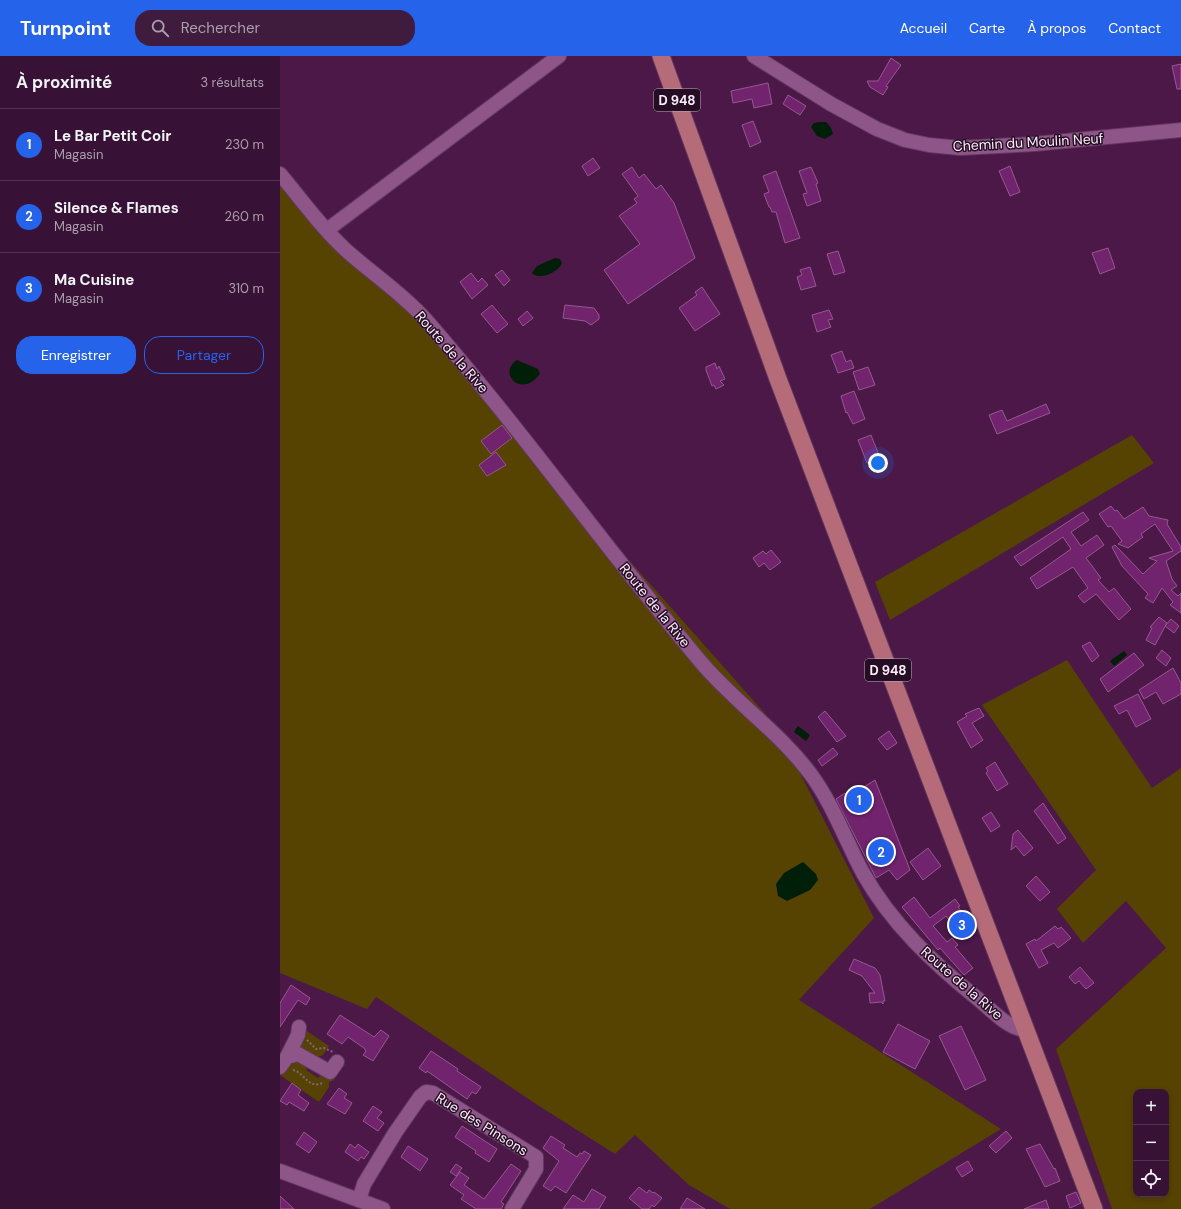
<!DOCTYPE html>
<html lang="fr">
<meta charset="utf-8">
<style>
:root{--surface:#381236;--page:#3f1b3e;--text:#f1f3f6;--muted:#ab9ead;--line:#523251;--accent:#2563eb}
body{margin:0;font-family:"DM Sans",sans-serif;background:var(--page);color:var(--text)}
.controls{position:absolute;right:12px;bottom:12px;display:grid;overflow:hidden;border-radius:8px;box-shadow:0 2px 6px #0003}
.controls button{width:36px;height:36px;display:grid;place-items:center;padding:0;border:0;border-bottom:1px solid var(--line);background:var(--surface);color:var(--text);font:20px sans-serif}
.you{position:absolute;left:598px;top:407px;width:14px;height:14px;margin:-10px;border:3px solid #fff;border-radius:50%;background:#1a73e8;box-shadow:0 0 0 6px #1a73e833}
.badge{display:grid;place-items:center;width:26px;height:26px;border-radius:50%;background:var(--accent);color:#fff;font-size:13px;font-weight:700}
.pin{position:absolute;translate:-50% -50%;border:2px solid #fff;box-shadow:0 1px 4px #0006}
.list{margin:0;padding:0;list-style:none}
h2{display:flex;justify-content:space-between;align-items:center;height:52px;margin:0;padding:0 16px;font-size:17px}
h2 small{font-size:13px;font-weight:400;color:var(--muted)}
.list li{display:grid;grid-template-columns:26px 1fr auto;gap:12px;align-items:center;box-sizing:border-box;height:72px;padding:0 16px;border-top:1px solid var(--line)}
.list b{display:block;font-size:15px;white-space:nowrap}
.list p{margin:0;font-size:13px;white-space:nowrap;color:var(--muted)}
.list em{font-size:13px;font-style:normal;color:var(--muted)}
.actions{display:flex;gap:8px;padding:12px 16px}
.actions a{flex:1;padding:9px 0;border:1px solid var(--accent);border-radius:16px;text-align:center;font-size:14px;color:var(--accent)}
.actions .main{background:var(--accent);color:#fff}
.icon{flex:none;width:22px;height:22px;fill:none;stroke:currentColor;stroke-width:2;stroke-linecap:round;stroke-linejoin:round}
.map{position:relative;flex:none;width:901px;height:1153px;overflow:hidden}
header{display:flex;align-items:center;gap:24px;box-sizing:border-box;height:56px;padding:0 20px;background:var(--accent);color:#fff}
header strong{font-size:19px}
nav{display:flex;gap:22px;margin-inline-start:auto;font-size:14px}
.search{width:280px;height:36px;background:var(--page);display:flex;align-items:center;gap:10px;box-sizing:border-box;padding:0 14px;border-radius:16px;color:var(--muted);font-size:15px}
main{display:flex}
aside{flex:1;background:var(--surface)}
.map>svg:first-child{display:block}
.green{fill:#564302;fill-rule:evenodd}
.water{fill:#001f09}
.building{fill:#72236e;stroke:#935a8d}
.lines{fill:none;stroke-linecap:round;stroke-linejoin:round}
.minor-casing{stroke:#61385e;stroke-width:16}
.major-casing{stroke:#61385e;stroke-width:19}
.path{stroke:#886085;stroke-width:2;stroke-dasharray:2 2;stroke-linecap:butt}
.minor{stroke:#8e5688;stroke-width:14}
.major{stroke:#b66c78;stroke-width:17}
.labels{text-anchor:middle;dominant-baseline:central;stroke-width:3;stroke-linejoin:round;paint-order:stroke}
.shield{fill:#250e23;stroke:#bda9ba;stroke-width:1}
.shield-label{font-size:13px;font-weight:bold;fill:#feebfb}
.street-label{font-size:14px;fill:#feebfb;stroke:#250e23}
</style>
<header>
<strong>Turnpoint</strong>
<div class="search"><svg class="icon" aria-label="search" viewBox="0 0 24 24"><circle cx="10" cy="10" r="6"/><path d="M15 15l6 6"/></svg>Rechercher</div>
<nav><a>Accueil</a><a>Carte</a><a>À propos</a><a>Contact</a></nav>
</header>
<main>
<aside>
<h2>À proximité<small>3 résultats</small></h2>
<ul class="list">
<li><span class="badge">1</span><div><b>Le Bar Petit Coir</b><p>Magasin</p></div><em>230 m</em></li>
<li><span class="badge">2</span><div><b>Silence &amp; Flames</b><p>Magasin</p></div><em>260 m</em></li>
<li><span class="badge">3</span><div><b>Ma Cuisine</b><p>Magasin</p></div><em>310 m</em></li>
</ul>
<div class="actions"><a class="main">Enregistrer</a><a>Partager</a></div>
</aside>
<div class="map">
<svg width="901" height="1153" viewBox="0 0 901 1153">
<rect width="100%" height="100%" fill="#4b1848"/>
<!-- green -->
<g class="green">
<polygon points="0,117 128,255 496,670 594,862 519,944 721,1073 590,1153 450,1153 409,1129 355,1079 335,1098 259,1050 96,941 87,953 0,917"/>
<polygon points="852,379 874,407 610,564 595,526"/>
<path d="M787,604L872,732L901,712V1153H832L776,993L886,892L846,845L803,887L777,853L816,814L702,649ZM856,1036H886V1138H856Z"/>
<polygon points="24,973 49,990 43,999 36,1002 19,994"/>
<polygon points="12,1004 30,1008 26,1014 38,1022 43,1016 55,1024 49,1026 49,1031 39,1046 0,1019"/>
</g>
<!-- water -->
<g class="water">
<polygon points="539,66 546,66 551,72 553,78 545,83 537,80 531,71 534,67"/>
<path d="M275,202L280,203L282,207C279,216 259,225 252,217L257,210Z"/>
<path d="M237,304L258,313L260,318C241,343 217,317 237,304Z"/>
<polygon points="844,595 847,599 834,610 830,605"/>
<polygon points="518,670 530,679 526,685 514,676"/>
<polygon points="523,806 536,818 538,824 530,834 507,845 498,840 496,828 504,817"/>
</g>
<!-- building -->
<g class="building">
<polygon points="611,2 621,9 606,30 608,31 603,39 590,31 587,25 598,25"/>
<polygon points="901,8 901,33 897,33 892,10"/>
<polygon points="488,27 492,48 474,52 472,43 453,47 451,35"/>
<polygon points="508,39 526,50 520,59 503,48"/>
<polygon points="473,65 481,86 470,91 462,69"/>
<polygon points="313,102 320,112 308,120 302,110"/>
<polygon points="730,110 740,136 730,140 719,115"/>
<polygon points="352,111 359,122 364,118 376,133 381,129 394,147 415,202 348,248 324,214 360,188 339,160 357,147 354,143 358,140 342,118"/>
<polygon points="531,111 538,127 536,128 541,145 527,150 523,138 527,137 519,115"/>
<polygon points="496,115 520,182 505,187 496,156 492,156 490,151 489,151 484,138 489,136 483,120"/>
<polygon points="828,192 835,212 820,218 812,197"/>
<polygon points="558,195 565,216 554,219 547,198"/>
<polygon points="530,211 536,230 521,234 517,221 522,219 520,214"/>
<polygon points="222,214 230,224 224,230 215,219"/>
<polygon points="191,217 198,226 202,222 208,229 192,243 180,226"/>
<polygon points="422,231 440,258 415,275 399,252 417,239 415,236"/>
<polygon points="212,249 228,268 217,277 201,258"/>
<polygon points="285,249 314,252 319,259 319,263 311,269 305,265 283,262"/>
<polygon points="549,254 553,263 548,264 551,271 537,276 532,259"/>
<polygon points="247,255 253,262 243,270 238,263"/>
<polygon points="562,295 566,306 571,304 574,312 558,317 551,299"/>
<polygon points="435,307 437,313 439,310 445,323 440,325 444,329 436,333 434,329 432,330 426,314 426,311"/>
<polygon points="588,311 595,329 579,334 573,316"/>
<polygon points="574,335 585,363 573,368 567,356 566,357 561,340"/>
<polygon points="766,348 770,357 717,378 709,359 722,354 727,365"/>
<polygon points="222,369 232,382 211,398 201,385"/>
<polygon points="591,379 600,402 587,407 578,384"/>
<polygon points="216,396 226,409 207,420 199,409"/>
<polygon points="831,450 835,455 837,454 844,463 863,451 869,460 888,464 887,468 901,491 901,495 886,505 892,523 897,530 891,534 898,540 901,537 901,557 890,549 893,546 882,532 873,547 865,542 868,538 842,510 832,491 835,489 863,518 877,505 869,502 893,495 875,468 861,478 863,481 848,492 838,488 842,485 831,470 828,471 819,458"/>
<polygon points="803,456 809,464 791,476 801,490 817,479 824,489 806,502 821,522 818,524 829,536 834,532 851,553 839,564 816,538 804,547 798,540 808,532 793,511 757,533 750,522 791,493 783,481 741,510 734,501"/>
<polygon points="491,494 501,506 490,514 484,507 479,511 473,502 483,495 486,498"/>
<polygon points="879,561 887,567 875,589 866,584 872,572 870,571"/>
<polygon points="891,563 899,570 894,577 885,570"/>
<polygon points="810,586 819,600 812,606 802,590"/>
<polygon points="882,594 891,602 886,610 876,602"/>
<polygon points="854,597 864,609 828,636 820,623"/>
<polygon points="893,612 901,627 901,638 883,648 876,636 864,643 859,634"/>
<polygon points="858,638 871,663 856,671 847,654 839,658 834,650"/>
<polygon points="699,652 704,660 692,667 703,684 691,692 677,666 687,660 685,658"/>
<polygon points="545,655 566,680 557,686 538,661"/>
<polygon points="609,675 617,687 607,694 598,683"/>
<polygon points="553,692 558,698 542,710 538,704"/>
<polygon points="715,706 728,728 717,735 706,717 708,715 706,712"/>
<polygon points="595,724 630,814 617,824 609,814 596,822 556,743 565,737 568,741"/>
<polygon points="763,747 786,782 778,788 754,755"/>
<polygon points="711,756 720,770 711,776 702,762"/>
<polygon points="738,774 753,792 744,800 736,790 731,794 733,778"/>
<polygon points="648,792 661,810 643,824 630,806"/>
<polygon points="756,820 770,836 760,845 746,830"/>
<polygon points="634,841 650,862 675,843 680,850 678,851 693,871 681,880 666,860 653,870 667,886 672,882 678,889 675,891 693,912 684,919 660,892 658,894 622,851"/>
<polygon points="775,870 778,873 781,871 791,882 778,892 774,887 761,894 768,907 759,912 746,888 755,883 756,885"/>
<polygon points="574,903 595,912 600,919 605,945 603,945 603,948 601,946 590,947 589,937 595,937 582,920 569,914"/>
<polygon points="800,911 814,927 806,933 799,925 795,928 789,921"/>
<polygon points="11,929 30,942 26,949 18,944 0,971 0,947"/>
<polygon points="60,959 94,981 101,974 109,980 93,1005 83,999 86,995 84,992 68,981 62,988 47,978"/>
<polygon points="618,968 650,985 635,1013 603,996"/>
<polygon points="681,970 706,1024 685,1034 659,980"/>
<polygon points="151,995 178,1013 177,1015 201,1031 196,1038 192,1036 187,1043 147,1015 146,1017 139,1012"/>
<polygon points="12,1027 21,1034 18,1039 29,1047 24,1055 9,1046 7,1049 0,1045"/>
<polygon points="59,1032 67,1038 64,1042 72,1047 65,1058 47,1048"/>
<polygon points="93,1050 102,1056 97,1062 104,1067 98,1075 83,1065"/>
<polygon points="182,1070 217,1093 209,1106 195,1097 196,1095 175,1081"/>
<polygon points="726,1075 732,1082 716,1097 709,1090"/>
<polygon points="24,1076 37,1086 29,1097 16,1088"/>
<polygon points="271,1080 285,1089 283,1092 297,1101 300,1097 302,1098 304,1095 311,1099 286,1137 275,1130 271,1135 263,1130 279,1105 263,1092"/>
<polygon points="70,1088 75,1092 78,1088 89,1096 84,1103 81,1101 78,1105 65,1096"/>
<polygon points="760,1088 774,1113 775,1112 780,1125 765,1131 746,1093"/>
<polygon points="128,1090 148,1103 140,1115 121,1101"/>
<polygon points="688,1105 693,1114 682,1121 676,1112"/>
<polygon points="176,1108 182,1112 176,1120 170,1116"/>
<polygon points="231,1108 241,1115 221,1146 224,1148 221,1153 196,1153 181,1143 184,1139 170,1129 180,1116 189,1122 184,1129 204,1143"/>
<polygon points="359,1131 367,1137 369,1134 373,1137 374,1136 382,1142 374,1151 372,1149 369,1153 362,1153 349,1142"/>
<polygon points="312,1133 326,1141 319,1153 283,1153 293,1139 304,1146"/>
<polygon points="796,1136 801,1147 790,1152 786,1140"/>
<polygon points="0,1140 14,1153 0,1153"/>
<polygon points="407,1142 425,1153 400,1153"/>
<polygon points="766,1144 769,1153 744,1153"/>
</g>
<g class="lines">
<!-- minor casing -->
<g class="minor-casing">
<g id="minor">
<polyline points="474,0 551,48 597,73 625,84 649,89 680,92 754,88 901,74"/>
<path d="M0,118C22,144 43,174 68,196C94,219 123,238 146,264C242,374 326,493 420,605C454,646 500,676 532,720C553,749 566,785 583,817C611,867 653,907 698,943C712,954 728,973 746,974"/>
<polyline points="47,174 279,0"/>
<polyline points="7,1001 18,979 19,971"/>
<polyline points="0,1011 7,1001 18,998 50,1016 57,1006"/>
<polyline points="0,1115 103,1153"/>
<polyline points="79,1144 84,1128 115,1077 140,1041 146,1036 153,1037 256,1101 256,1113 232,1153"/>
</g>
</g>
<!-- major casing -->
<g class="major-casing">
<polyline id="major" points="381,0 498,323 814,1153"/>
</g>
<!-- path -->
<g class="path">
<polyline points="27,984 36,993 44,992 53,996"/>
<path d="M13,1014C25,1017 29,1035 44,1026"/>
</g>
<!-- minor -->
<use href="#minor" class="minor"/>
<!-- major -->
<use href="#major" class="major"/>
</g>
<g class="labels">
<!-- shield labels -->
<g class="shield">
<rect x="374" y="33" width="46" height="22" rx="3"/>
<rect x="585" y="603" width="46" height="22" rx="3"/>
</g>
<g class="shield-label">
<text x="397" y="44">D 948</text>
<text x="608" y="614">D 948</text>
</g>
<!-- street labels -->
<g class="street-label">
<text transform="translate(748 86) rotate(-3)">Chemin du Moulin Neuf</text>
<text transform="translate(172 296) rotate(49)">Route de la Rive</text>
<text transform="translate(375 549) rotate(51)">Route de la Rive</text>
<text transform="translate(682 927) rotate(41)">Route de la Rive</text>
<text transform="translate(202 1068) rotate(32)">Rue des Pinsons</text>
</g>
</g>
</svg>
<div class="controls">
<button>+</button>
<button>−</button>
<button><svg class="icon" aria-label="locate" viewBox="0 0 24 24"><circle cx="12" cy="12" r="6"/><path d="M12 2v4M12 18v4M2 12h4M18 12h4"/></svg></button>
</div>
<div class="you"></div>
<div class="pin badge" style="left:579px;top:744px">1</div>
<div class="pin badge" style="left:601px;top:796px">2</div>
<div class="pin badge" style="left:682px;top:869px">3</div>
</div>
</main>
